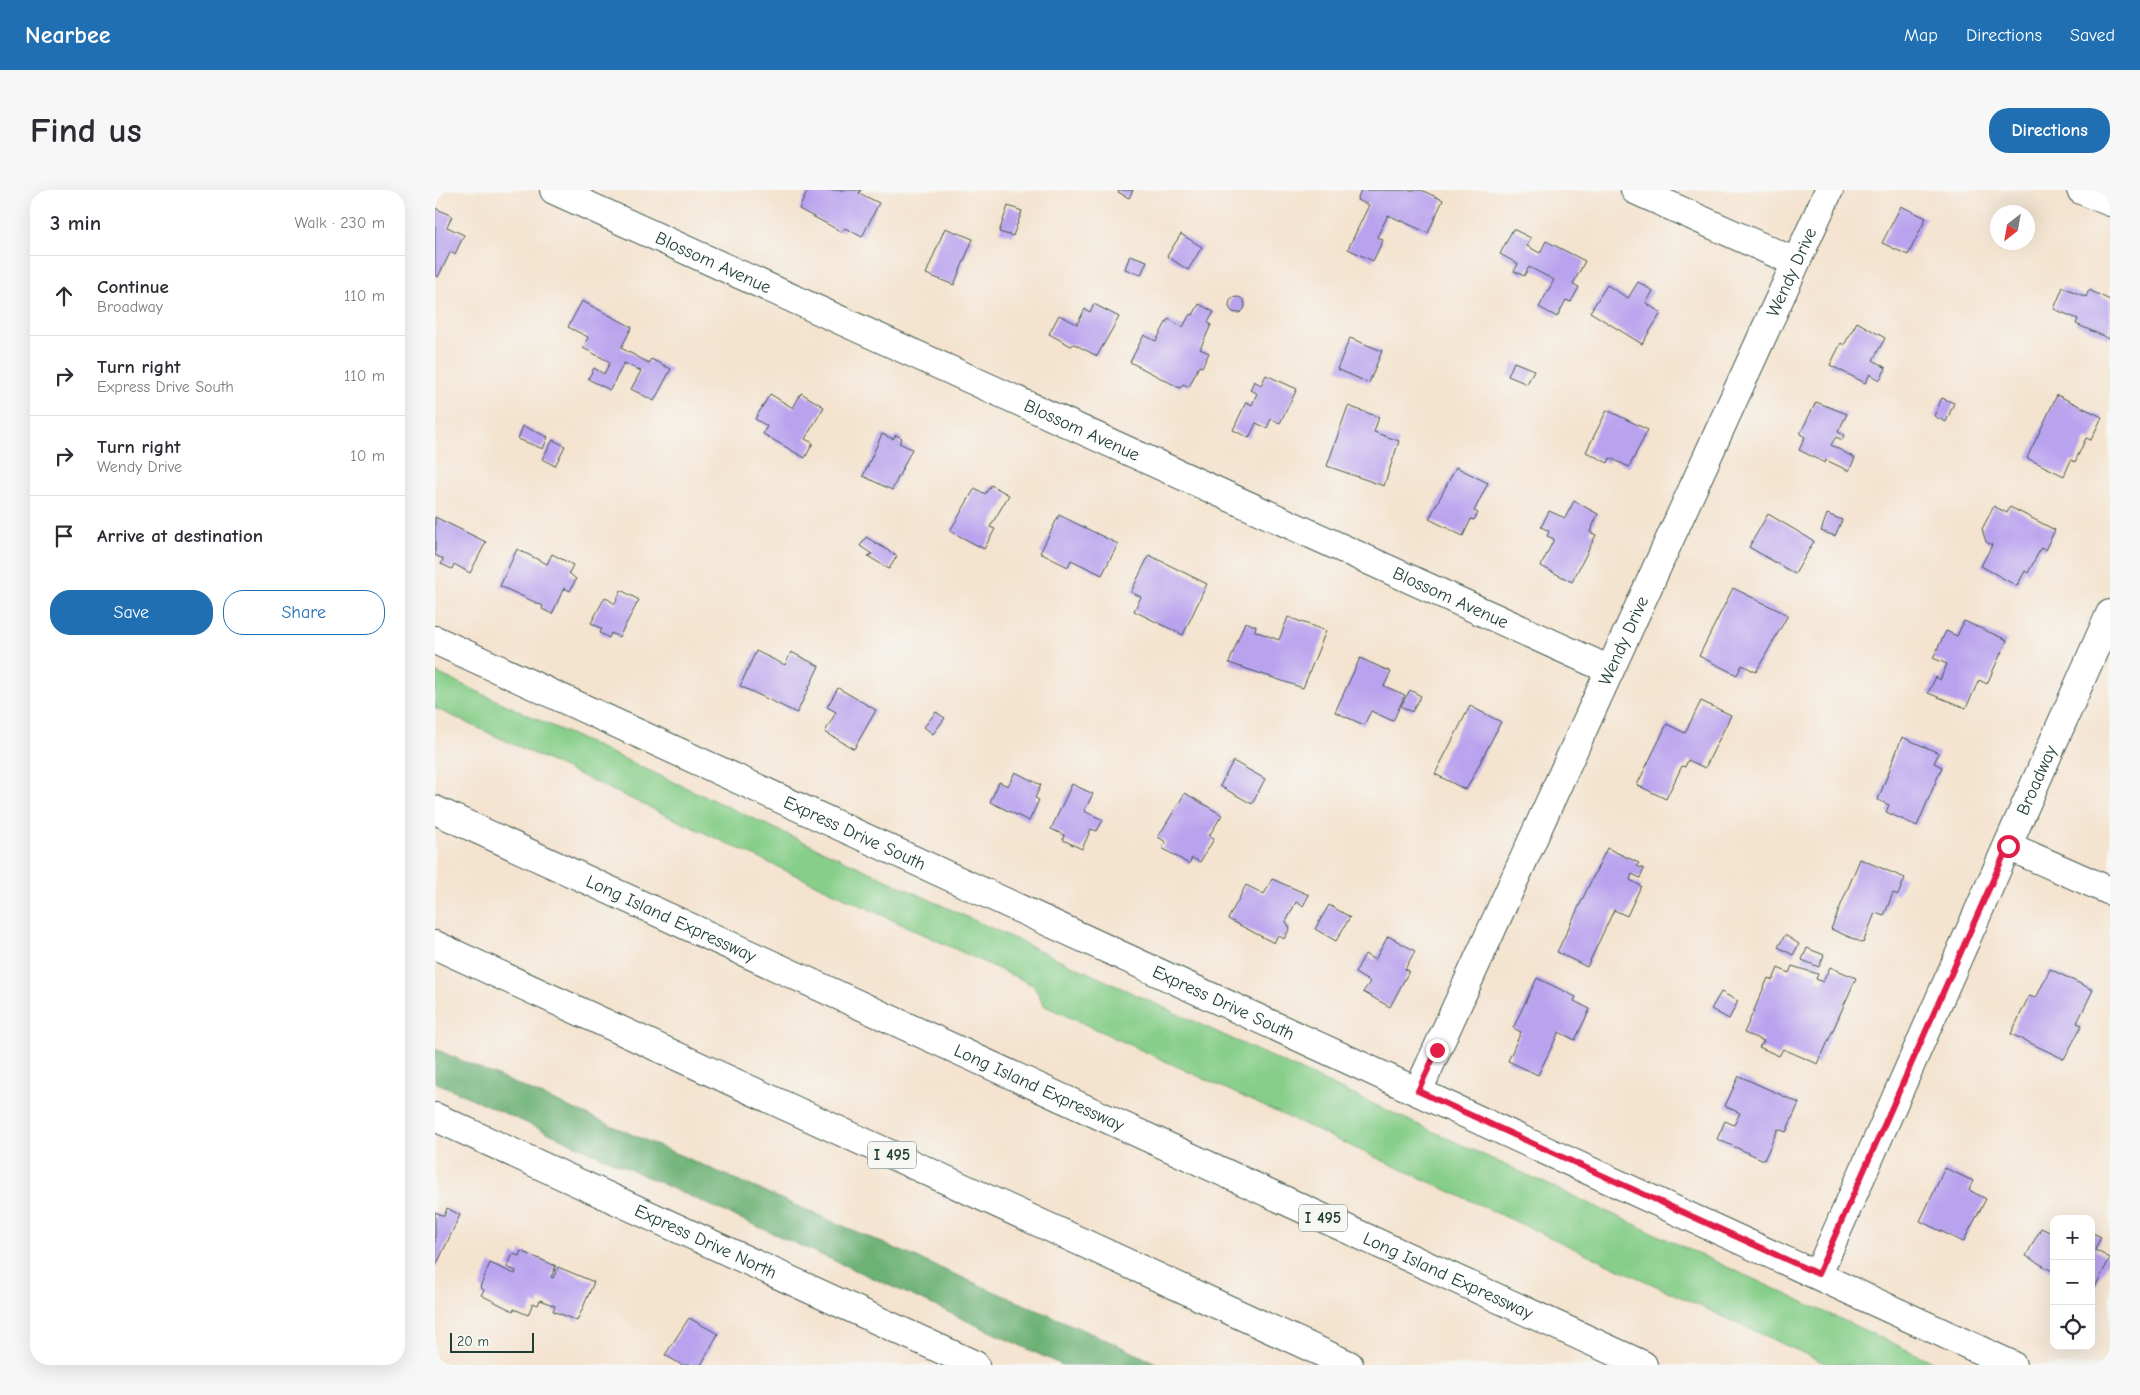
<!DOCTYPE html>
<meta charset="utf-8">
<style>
:root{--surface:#fff;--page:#f7f7f7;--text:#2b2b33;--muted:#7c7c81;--line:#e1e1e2;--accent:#1f6fb2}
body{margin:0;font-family:"Comic Neue",sans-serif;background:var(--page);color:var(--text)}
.controls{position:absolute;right:15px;bottom:15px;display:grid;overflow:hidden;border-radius:10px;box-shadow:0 5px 20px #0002}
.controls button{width:45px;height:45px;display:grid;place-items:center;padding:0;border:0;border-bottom:1px solid var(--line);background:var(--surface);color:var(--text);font:25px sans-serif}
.compass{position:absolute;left:1555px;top:15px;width:45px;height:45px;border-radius:50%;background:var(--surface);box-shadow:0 5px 20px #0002;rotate:211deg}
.scale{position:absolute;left:15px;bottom:12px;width:84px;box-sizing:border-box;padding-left:5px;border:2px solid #1f3d34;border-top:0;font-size:14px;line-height:18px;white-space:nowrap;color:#1f3d34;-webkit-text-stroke:4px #f6f6f2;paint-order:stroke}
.stop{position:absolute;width:15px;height:15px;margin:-11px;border:4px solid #e11d48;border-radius:50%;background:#fff}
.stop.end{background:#e11d48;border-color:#fff;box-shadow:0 1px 5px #0008}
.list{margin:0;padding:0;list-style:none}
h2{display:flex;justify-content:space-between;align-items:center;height:65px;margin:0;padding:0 20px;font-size:21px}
h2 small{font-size:16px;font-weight:400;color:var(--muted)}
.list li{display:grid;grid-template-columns:32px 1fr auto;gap:15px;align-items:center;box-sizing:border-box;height:80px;padding:0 20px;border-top:1px solid var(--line)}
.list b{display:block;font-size:19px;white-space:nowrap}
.list p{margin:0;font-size:16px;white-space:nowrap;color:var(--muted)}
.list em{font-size:16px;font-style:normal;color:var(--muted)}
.actions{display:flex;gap:10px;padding:15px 20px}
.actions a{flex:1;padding:11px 0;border:1px solid var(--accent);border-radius:20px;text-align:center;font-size:18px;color:var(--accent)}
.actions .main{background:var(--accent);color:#fff}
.icon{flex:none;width:28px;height:28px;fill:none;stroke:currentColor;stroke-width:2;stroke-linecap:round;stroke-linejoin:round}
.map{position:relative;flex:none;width:1675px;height:1175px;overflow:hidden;border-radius:20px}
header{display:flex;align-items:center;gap:30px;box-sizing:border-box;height:70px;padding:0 25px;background:var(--accent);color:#fff}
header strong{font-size:24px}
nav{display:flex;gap:28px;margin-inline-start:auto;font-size:18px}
.intro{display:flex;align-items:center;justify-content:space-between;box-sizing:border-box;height:120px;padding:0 30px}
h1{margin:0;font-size:35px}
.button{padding:12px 22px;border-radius:20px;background:var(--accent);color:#fff;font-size:18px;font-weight:700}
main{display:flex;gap:30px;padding:0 30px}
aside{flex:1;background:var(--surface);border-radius:20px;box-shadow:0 5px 20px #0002}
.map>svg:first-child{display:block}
.green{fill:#86ce89;stroke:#52865e}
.forest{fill:#6cb175;stroke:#467754}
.building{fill:#b9a2ee}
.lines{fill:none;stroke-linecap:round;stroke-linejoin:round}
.minor-casing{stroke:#3f564b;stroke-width:30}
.major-casing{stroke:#3f564b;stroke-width:30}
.highway-casing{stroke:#3f564b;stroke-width:30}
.minor{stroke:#fff;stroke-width:28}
.major{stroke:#fff;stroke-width:28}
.highway{stroke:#fff;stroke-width:28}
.route{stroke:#e11d48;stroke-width:6}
.labels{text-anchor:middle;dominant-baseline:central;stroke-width:4.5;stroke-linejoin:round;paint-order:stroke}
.shield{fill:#f6f6f2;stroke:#60746d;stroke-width:1}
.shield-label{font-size:16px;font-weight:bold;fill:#1f3d34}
.street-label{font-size:18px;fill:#1f3d34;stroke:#f6f6f2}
</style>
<header>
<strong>Nearbee</strong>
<nav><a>Map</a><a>Directions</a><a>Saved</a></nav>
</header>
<div class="intro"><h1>Find us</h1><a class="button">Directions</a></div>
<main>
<aside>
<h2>3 min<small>Walk · 230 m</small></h2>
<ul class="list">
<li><svg class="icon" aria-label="ahead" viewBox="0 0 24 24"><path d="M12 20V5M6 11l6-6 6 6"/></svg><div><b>Continue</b><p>Broadway</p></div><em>110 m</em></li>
<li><svg class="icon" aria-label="right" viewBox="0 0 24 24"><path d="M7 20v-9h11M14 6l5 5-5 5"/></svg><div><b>Turn right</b><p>Express Drive South</p></div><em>110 m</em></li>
<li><svg class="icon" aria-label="right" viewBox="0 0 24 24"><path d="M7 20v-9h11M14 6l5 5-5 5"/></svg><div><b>Turn right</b><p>Wendy Drive</p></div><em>10 m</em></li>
<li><svg class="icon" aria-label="arrive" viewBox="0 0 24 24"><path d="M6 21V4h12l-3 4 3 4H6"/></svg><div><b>Arrive at destination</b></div></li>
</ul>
<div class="actions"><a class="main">Save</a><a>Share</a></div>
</aside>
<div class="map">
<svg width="1675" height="1175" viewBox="0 0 1675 1175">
<rect width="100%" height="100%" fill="#f6f6f2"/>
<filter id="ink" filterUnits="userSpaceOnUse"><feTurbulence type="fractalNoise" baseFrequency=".02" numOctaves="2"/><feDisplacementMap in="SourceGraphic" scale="10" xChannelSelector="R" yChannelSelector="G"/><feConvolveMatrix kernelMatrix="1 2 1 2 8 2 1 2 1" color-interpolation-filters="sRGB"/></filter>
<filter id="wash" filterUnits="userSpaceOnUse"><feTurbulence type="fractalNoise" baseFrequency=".0096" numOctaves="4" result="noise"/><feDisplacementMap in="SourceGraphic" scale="20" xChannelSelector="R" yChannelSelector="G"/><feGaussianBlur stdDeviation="1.12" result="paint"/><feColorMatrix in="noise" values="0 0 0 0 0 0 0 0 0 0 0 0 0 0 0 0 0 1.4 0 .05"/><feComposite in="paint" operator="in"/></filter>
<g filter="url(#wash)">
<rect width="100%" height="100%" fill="#f4e3cf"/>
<!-- green -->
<polygon class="green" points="0,482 1505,1175 1394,1175 610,816 598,795 0,518"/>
<!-- forest -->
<polygon class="forest" points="0,859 676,1152 725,1175 627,1175 500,1116 0,892"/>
<g id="blocks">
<!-- building -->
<g class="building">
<polygon points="373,0 426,0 424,3 444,13 427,47 410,38 407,42 364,19"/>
<polygon points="684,0 698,0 694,8 683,2"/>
<polygon points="926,0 986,0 1008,10 993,43 953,25 942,47 948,50 938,71 913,59 934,15 922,10"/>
<polygon points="573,16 587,21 578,46 564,42"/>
<polygon points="1466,16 1491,28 1473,65 1447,53"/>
<polygon points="0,18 17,26 12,37 29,45 20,64 16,61 3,87 0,85"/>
<polygon points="510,38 538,49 519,95 491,84"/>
<polygon points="1078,39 1096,48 1092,56 1105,63 1111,51 1150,71 1138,94 1144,97 1136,112 1131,110 1122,127 1104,117 1119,90 1094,77 1089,86 1079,81 1083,74 1065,64"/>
<polygon points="746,44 767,57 753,80 732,66"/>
<polygon points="695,65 712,71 706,85 690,79"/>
<polygon points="1203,92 1218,101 1211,113 1226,123 1207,154 1155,122 1172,95 1193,108"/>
<polygon points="1628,97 1651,107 1654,100 1675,110 1675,149 1641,134 1643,129 1619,119"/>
<circle cx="802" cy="115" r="8"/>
<polygon points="147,111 197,137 186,158 214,173 216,169 236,179 219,211 196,199 206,181 189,173 175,200 153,189 159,178 169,184 175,172 148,158 153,147 133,137"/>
<polygon points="659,114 684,127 662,166 639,154 636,156 614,144 624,125 642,134 650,119 655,122"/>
<polygon points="764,114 779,122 773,132 776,135 765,159 774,163 767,177 764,176 754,197 748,194 745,198 695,172 709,145 721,151 733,129 748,137 755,124 758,125"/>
<polygon points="1422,132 1450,148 1438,170 1451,178 1445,190 1435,184 1430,193 1395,175 1406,153 1409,155"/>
<polygon points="915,148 947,161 934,193 902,179"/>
<polygon points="1079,172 1099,180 1092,194 1073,186"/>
<polygon points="831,185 862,199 845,233 836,229 832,238 821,233 814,248 798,240 811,212 817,215 822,203 815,200 819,191 826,195"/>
<polygon points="366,203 389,217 370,249 378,253 370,268 328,244 332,236 320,229 335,204 358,218"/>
<polygon points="1622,205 1667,227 1656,250 1651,248 1640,272 1636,270 1629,286 1592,268"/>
<polygon points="1507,208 1519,213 1511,232 1499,226"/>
<polygon points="1381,212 1412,224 1403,242 1409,245 1407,250 1401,247 1396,255 1420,268 1414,281 1391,270 1390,273 1364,260 1370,247 1365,244"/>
<polygon points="913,216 944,227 939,242 964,251 949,296 892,276"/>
<polygon points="1172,220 1213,240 1194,277 1175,268 1173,273 1151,262"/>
<polygon points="88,236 113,247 108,259 83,249"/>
<polygon points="447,244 458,249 461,245 467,248 464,253 477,259 457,300 428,286"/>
<polygon points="118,250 130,256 120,276 107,269"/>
<polygon points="1021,277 1053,293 1039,321 1043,323 1039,330 1036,329 1028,346 994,329"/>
<polygon points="556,295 574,305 555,337 560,339 549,359 515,341 540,298 550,304"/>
<polygon points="1139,311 1163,324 1155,342 1161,345 1137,392 1106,376 1119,349 1112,346 1114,341 1106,337 1114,321 1130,328"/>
<polygon points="1559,316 1572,323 1575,317 1620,340 1610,360 1606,358 1593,383 1590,381 1582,396 1546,376 1557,355 1551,352 1547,339"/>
<polygon points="1333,324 1379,351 1360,384 1314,357"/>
<polygon points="1392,324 1407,330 1400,346 1386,341"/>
<polygon points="624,325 683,354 667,385 636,370 633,377 605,363"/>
<polygon points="0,327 51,352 35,383 19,374 17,379 6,374 8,369 0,365"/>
<polygon points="431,347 462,366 454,379 433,366 437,364 425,356"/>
<polygon points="82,359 112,374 117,364 138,375 134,383 141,389 135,401 129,398 117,424 107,419 108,416 65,396"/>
<polygon points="714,365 772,394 748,445 699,421 706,407 696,402"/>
<polygon points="1298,398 1353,425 1321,482 1307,475 1302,485 1264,466"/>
<polygon points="186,400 204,410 184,447 176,443 174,448 165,443 167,439 156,433 170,407 180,414"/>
<polygon points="853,427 891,441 868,498 794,473 810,432 821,436 820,441 844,450"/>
<polygon points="1529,431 1572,450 1552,494 1544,490 1531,518 1493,503 1501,487 1505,490 1512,474 1498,468 1511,441 1522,446"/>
<polygon points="321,461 350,475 356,462 384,476 362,523 305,496"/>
<polygon points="925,468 956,482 949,496 970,505 958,531 936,521 929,535 900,522"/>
<polygon points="403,498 441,520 419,559 390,542 401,522 392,517"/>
<polygon points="975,500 986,506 977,522 966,516"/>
<polygon points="1266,511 1296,525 1270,578 1253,570 1250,577 1247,576 1231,609 1202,595 1232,534 1250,543"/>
<polygon points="1035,516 1066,532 1031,600 1000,584"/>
<polygon points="501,522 510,528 498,544 489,537"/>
<polygon points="1467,547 1504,563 1499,573 1507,577 1482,636 1451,622 1454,615 1443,610"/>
<polygon points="798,571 830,589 817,614 785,596"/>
<polygon points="580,582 606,595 600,608 604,610 594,631 555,612 564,592 573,596"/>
<polygon points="637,594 658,604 649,621 668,630 662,641 656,639 647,659 628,650 629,645 616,639"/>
<polygon points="750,603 787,625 774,646 779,649 765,672 757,668 754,674 727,658 731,652 723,647"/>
<polygon points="1172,658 1204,673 1202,676 1209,679 1205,688 1197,684 1195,690 1206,696 1192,726 1179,720 1152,777 1122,762"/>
<polygon points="1425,669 1470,688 1463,705 1458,703 1449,726 1440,723 1428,753 1396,739"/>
<polygon points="837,689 874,705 868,716 861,712 851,732 855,738 849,749 843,745 839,753 793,729 811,695 829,704"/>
<polygon points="894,715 915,727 901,751 880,739"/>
<polygon points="1350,745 1364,754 1358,765 1343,757"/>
<polygon points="953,746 980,761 970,779 974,781 955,817 928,802 935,792 920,783 930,764 940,770"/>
<polygon points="1372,758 1389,765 1384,777 1367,770"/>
<polygon points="1357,776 1383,784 1381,789 1388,792 1395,777 1421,788 1383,874 1348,859 1344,866 1324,857 1329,851 1309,843 1333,788 1338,790 1343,778 1354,783"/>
<polygon points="1615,779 1658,800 1642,833 1647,835 1629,869 1576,844 1594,806 1601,808"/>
<polygon points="1102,788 1141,807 1139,811 1155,819 1140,850 1124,842 1103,885 1073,871 1086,842 1078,838"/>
<polygon points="1286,802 1303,811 1294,829 1276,819"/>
<polygon points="1304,886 1364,913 1351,942 1343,939 1329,970 1282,949 1290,931 1299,935 1305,923 1290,916"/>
<polygon points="1510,978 1538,991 1534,1000 1551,1009 1528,1052 1485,1031"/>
<polygon points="12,1018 25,1025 0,1078 0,1022 9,1026"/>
<polygon points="1606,1038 1619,1044 1619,1082 1591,1066"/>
<polygon points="1656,1042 1666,1047 1660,1060 1675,1068 1656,1105"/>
<polygon points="86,1061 121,1076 116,1087 118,1088 123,1077 159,1092 142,1131 118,1121 120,1116 105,1110 103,1115 98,1113 93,1125 79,1119 78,1121 46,1105 49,1100 45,1097 55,1073 80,1084 81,1081 72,1077 78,1064 84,1066"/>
<polygon points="254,1128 283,1144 266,1175 247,1175 230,1165"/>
</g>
</g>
</g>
<g filter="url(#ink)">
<use href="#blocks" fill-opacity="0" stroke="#3f564b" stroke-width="1"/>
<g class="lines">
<!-- minor casing -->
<g class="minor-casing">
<g id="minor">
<path id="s1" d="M119,0L1175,480"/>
<polyline points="1200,0 1360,72"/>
<polyline points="1646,0 1675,12"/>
<polyline points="1573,656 1675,701"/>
<path id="s2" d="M983,901L1394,0"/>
<path id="s3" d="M1383,1084L1675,424"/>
</g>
</g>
<!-- major casing -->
<g class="major-casing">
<g id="major">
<path id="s4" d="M0,450L1577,1175"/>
<path id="s5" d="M0,927L540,1175"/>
</g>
</g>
<!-- highway casing -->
<g class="highway-casing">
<g id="highway">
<path id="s6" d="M0,620L1208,1175"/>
<polyline points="0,755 914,1175"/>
</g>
</g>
<!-- minor -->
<use href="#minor" class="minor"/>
<!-- major -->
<use href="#major" class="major"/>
<!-- highway -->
<use href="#highway" class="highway"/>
</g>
</g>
<g class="lines" filter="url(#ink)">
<!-- route -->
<polyline class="route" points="1002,860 983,901 1383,1084 1573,656"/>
</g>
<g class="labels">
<!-- shield labels -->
<g class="shield">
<rect x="433" y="951.5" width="48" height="27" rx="4"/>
<rect x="864" y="1014.5" width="48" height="27" rx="4"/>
</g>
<g class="shield-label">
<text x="457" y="965">I 495</text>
<text x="888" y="1028">I 495</text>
</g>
<!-- street labels -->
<g class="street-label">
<text stroke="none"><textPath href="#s1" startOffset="175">Blossom Avenue</textPath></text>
<text stroke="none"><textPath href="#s2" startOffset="900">Wendy Drive</textPath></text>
<text stroke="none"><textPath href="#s1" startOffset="580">Blossom Avenue</textPath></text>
<text stroke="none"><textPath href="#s1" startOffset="985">Blossom Avenue</textPath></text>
<text stroke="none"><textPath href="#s2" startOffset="495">Wendy Drive</textPath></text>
<text stroke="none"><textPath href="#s3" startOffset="540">Broadway</textPath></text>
<text stroke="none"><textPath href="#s4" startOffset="462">Express Drive South</textPath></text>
<text stroke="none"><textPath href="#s6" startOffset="260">Long Island Expressway</textPath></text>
<text stroke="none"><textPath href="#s4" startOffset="868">Express Drive South</textPath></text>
<text stroke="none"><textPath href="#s6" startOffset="665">Long Island Expressway</textPath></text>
<text stroke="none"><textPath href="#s5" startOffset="298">Express Drive North</textPath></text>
<text stroke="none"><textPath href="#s6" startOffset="1115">Long Island Expressway</textPath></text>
</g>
</g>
</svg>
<div class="controls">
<button>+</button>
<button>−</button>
<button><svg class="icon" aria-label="locate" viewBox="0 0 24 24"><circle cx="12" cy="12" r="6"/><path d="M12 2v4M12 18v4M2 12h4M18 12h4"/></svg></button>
</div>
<svg class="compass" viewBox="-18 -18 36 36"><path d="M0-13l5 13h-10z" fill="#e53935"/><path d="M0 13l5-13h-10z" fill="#7c7c81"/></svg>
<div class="scale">20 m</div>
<div class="stop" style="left:1573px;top:656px"></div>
<div class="stop end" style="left:1002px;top:860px"></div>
</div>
</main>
